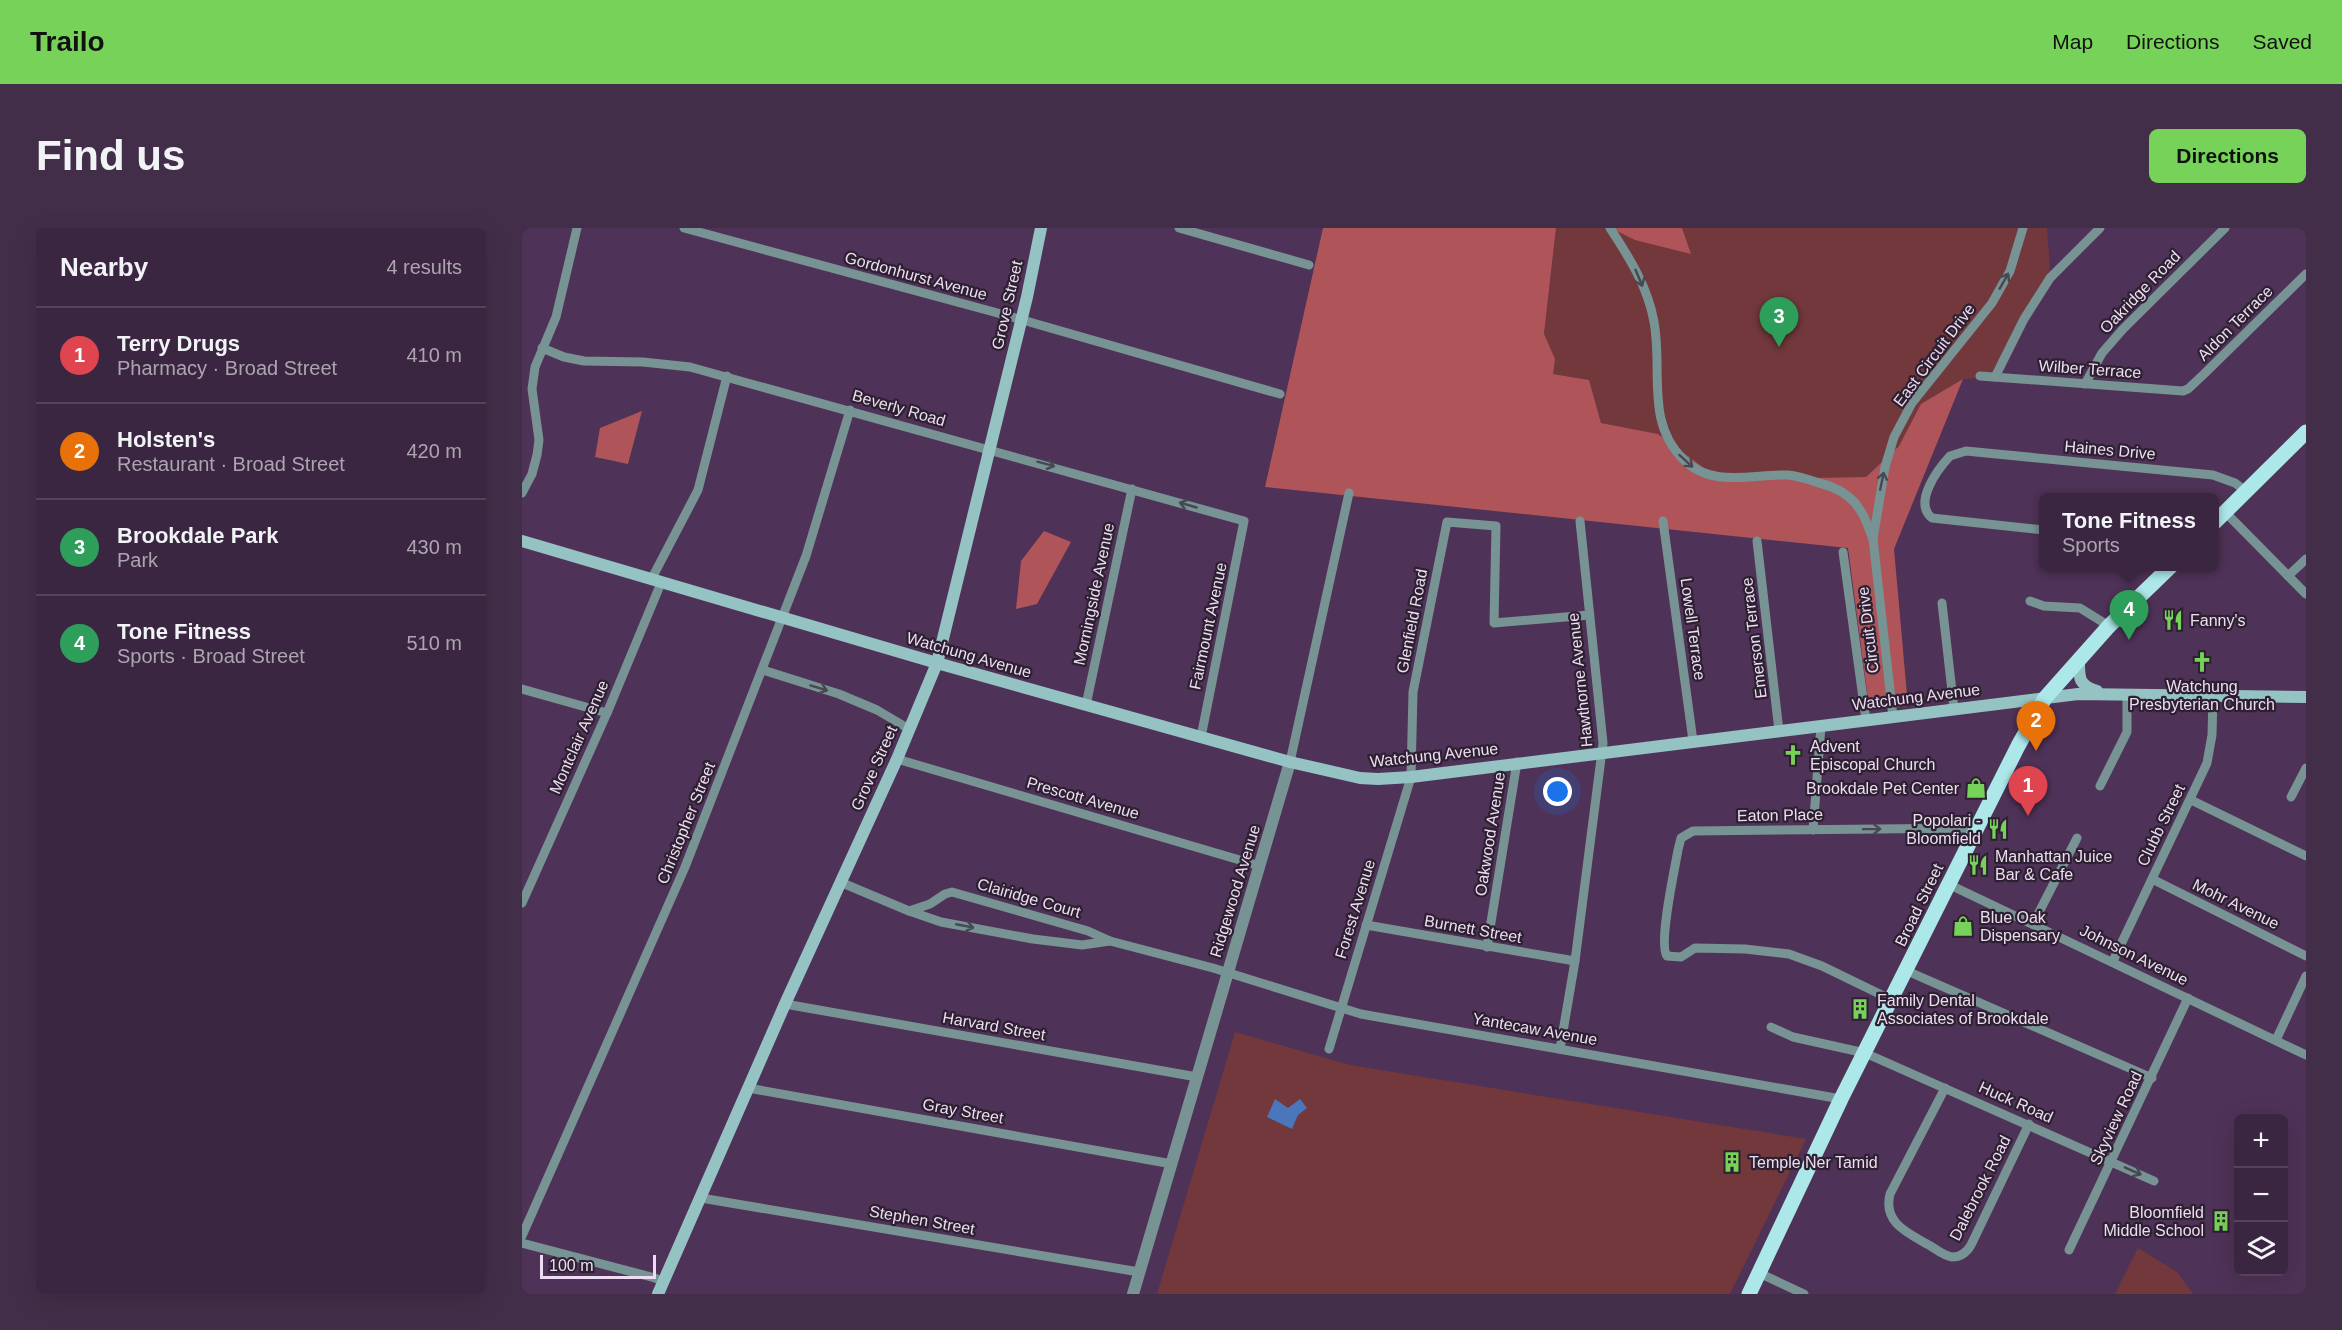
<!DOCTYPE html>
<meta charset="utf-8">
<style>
:root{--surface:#3b2641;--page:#422e48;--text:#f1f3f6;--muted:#aca5b1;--line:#54435a;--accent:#77d259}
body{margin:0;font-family:Helvetica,sans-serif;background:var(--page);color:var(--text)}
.controls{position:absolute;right:18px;bottom:18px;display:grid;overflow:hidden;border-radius:9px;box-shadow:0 6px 24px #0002}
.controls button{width:54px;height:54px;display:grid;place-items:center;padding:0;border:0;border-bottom:2px solid var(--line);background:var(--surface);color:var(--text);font:30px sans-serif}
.scale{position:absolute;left:18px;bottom:15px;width:116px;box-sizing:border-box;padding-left:6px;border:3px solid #eddcf2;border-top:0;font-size:16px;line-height:21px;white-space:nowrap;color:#eddcf2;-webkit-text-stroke:4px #2d2031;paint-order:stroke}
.you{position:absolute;left:1036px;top:564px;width:21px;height:21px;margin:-15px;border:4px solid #fff;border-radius:50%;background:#1a73e8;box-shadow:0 0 0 9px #1a73e833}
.badge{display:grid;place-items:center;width:39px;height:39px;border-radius:50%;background:var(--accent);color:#fff;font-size:20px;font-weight:700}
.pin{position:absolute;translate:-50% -50px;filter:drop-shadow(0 2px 3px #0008)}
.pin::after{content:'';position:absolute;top:32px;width:21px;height:18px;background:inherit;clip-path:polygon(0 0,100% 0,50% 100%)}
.popup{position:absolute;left:1517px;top:265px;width:180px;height:78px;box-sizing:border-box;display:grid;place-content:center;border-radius:9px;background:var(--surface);filter:drop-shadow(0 2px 4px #0005);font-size:20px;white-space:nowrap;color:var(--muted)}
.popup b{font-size:22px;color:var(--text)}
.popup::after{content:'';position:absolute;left:50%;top:100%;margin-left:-12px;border:12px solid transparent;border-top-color:var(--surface)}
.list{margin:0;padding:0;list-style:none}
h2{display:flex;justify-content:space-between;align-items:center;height:78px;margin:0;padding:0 24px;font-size:26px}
h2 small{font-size:20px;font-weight:400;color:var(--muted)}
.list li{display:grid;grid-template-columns:39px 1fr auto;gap:18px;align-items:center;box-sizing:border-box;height:96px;padding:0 24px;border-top:2px solid var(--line)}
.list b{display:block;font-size:22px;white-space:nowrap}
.list p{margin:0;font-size:20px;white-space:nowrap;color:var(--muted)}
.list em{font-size:20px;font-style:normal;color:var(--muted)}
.icon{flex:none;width:33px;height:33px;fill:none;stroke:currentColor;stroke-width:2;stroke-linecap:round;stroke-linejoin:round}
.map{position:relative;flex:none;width:1784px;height:1066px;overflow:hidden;border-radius:9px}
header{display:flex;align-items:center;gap:36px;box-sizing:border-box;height:84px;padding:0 30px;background:var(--accent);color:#111}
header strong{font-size:28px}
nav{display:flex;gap:33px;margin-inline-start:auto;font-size:21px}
.intro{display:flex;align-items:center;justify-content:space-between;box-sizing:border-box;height:144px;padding:0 36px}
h1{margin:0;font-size:42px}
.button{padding:15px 27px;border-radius:9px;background:var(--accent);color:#111;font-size:21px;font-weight:700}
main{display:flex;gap:36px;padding:0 36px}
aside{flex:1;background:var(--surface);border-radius:9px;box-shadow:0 6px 24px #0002}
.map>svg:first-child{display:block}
.green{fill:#72383b}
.forest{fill:#af5559}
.water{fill:#4a76bb}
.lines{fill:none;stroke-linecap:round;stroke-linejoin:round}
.minor{stroke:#779394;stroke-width:9}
.tertiary{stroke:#779394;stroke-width:12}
.secondary{stroke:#95c3c4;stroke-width:12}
.primary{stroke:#ace7e9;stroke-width:15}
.oneway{stroke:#474854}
.labels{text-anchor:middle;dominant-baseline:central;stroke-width:4.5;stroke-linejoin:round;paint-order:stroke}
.street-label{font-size:16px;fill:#eddcf2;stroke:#2d2031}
.poi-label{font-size:16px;fill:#eddcf2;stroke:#2d2031;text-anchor:start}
</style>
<header>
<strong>Trailo</strong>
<nav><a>Map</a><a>Directions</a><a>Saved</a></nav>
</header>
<div class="intro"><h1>Find us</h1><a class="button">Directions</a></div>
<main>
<aside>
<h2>Nearby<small>4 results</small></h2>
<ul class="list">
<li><span class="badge" style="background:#e0444e">1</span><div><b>Terry Drugs</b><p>Pharmacy · Broad Street</p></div><em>410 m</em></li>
<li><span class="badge" style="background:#e8710a">2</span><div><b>Holsten's</b><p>Restaurant · Broad Street</p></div><em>420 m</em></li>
<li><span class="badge" style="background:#2e9e5b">3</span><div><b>Brookdale Park</b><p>Park</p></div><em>430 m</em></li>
<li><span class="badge" style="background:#2e9e5b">4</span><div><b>Tone Fitness</b><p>Sports · Broad Street</p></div><em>510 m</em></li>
</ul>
</aside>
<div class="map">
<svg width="1784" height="1066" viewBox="0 0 1784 1066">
<rect width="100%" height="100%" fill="#4f3257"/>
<!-- green -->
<g class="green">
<polygon points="1034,0 1089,0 1168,26 1160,0 1525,0 1529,54 1466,150 1441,151 1400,176 1377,218 1344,249 1235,251 1193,248 1136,206 1079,195 1067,152 1031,146 1022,106"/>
<polygon points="713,804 828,837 1284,911 1208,1066 635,1066"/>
<polygon points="1616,1020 1655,1044 1671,1066 1593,1066"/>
</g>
<!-- forest -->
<g class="forest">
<polygon points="801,0 1034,0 1022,106 1033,131 1031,146 1067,152 1079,195 1136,206 1193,248 1235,251 1344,249 1377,218 1399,176 1441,151 1372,321 1386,478 1350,482 1347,479 1326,320 743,259"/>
<polygon points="1089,0 1160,0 1169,26 1113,12"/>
<polygon points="120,183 106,236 73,229 78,200"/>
<polygon points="522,303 549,314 515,376 494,381 499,333"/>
</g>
<!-- water -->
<polygon class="water" points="753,871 766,880 778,871 785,880 776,887 770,901 745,889"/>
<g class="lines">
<!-- minor -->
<g class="minor">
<polyline points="162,0 483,87 758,166"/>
<polyline points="657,0 787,37"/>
<path d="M1088,0C1107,29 1126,59 1132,94C1141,142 1123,195 1162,232C1190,260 1231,246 1266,247C1277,248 1288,252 1297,255C1314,259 1329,267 1338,282C1344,290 1347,302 1351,311"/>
<polyline points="20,120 42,129 62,133 121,134 168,139 722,293 679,509"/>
<polyline points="1458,148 1661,163 1666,161 1682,146 1784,46"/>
<polyline points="1473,149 1502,91 1528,50 1578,0"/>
<polyline points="1563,156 1580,125 1601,101 1703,0"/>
<polyline points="0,265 10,246 15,227 17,212 10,161 13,139 34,89 55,0"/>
<polyline points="1704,285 1784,366"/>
<polyline points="1141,293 1171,513"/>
<path d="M1522,302L1410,290C1391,275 1415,242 1428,228L1444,223L1691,247L1713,255L1725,264"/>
<polyline points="1235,313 1257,503"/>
<polyline points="1321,324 1344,492"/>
<polyline points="1766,348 1784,331"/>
<polyline points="129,352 176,262 205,148"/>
<polyline points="1508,373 1522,378 1558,380 1587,398"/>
<polyline points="1420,375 1432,481"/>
<polyline points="241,442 317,466 355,482 387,501"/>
<polyline points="0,461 85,485"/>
<polyline points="564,477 610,261"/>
<polyline points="1371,489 1351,311 1363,239 1372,209 1390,175 1470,75 1488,43 1501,0"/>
<polyline points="375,531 738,638"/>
<polyline points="768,534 827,265"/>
<polyline points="1578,558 1605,504 1605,466"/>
<polyline points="1769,569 1784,540"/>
<polyline points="1669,572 1784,628"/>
<polyline points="1291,602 1299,498"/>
<polyline points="1630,651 1784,728"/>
<polyline points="318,654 387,683 419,694 511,711 560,717 588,713"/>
<polyline points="1426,656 1784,827"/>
<polyline points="0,675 85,485 139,355"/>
<polyline points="387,683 408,676 423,666 430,664 566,703 588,713 691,740 839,786 1319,871"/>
<polyline points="1511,696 1555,610"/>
<polyline points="844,697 1053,733"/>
<polyline points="965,719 995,534"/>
<polyline points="1591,733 1685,535 1690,507 1691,468"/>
<polyline points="1385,743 1630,850"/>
<path d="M1370,772L1300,738L1267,726L1223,721L1173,720L1159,729L1145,728C1136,716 1153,640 1156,622L1159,610L1171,603L1455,600"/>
<polyline points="263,776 675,849"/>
<polyline points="1249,799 1271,809 1343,825 1632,953"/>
<polyline points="1754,812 1784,748"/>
<polyline points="807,821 889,549 891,464 925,294 974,298 972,395 1067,387"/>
<polyline points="1038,821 1053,733 1081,515 1058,293"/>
<polyline points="226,860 650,936"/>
<path d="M1423,860L1368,966C1361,994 1384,1004 1405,1016C1413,1020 1421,1028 1430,1029C1439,1029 1445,1024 1449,1017L1507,896"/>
<polyline points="179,970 617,1044"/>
<polyline points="0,1008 163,639 284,328 328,182"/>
<polyline points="0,1015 133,1050 141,1054"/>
<polyline points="1547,1022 1666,770"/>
<polyline points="1237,1045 1282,1066"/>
</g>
<!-- tertiary -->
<polyline class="tertiary" points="611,1066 768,534"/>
<!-- secondary -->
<g class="secondary">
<polyline points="0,313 415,435 768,534 838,550 856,551 889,549 1556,466 1784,469"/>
<path d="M1557,431C1557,450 1556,457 1575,463"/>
<polyline points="136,1066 263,776 375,531 415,435 505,69 519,0"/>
</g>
<!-- primary -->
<g class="primary">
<polyline points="1692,295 1784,204"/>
<polyline points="1227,1066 1319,871 1496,518 1523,470 1587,398 1649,338"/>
</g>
</g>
<!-- one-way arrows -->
<defs><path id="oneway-shaft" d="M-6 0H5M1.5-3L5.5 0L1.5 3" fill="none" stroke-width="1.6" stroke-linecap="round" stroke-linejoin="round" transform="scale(1.5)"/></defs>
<g class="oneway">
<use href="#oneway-shaft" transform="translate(1117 50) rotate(67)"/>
<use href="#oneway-shaft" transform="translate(1482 53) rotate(-60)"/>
<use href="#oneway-shaft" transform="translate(1164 233) rotate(42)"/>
<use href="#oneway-shaft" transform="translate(524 236) rotate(15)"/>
<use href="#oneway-shaft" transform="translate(1360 253) rotate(-78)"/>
<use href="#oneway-shaft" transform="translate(666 277) rotate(-164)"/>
<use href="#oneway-shaft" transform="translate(297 460) rotate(17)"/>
<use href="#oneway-shaft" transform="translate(1350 601) rotate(-1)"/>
<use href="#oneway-shaft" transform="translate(443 698) rotate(11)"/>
<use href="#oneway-shaft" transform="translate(1611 943) rotate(24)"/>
</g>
<!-- icons -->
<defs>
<g id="restaurant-bare" transform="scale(1.62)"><path d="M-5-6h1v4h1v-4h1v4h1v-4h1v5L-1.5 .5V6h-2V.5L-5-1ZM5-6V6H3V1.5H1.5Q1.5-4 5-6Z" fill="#77d259" stroke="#2d2031" stroke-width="2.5" paint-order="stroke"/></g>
<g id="church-bare" transform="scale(1.62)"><path d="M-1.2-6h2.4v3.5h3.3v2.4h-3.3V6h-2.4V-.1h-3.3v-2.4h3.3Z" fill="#77d259" stroke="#2d2031" stroke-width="2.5" paint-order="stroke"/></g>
<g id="shop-bare" transform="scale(1.62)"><path d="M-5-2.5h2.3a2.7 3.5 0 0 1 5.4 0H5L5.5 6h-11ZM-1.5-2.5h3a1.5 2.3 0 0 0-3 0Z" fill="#77d259" stroke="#2d2031" stroke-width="2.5" paint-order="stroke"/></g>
<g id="building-bare" transform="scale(1.62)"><path d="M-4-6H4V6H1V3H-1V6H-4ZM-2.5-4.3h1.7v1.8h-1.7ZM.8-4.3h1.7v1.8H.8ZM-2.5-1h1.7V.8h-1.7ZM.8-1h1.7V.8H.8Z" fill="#77d259" stroke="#2d2031" stroke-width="2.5" paint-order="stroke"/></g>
</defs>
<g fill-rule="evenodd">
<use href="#restaurant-bare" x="1651" y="392"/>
<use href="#church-bare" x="1680" y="434"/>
<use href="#church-bare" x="1271" y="527"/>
<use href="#shop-bare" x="1454" y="560"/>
<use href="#restaurant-bare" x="1476" y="601"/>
<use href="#restaurant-bare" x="1456" y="637"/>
<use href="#shop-bare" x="1441" y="698"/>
<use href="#building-bare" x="1338" y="781"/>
<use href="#building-bare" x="1210" y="934"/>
<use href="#building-bare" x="1699" y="993"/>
</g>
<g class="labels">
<!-- street labels -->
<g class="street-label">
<text transform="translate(394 48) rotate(15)">Gordonhurst Avenue</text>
<text transform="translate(1618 64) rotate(-46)">Oakridge Road</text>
<text transform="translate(485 77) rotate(-77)">Grove Street</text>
<text transform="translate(1713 95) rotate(-45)">Aldon Terrace</text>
<text transform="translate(1412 127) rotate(-53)">East Circuit Drive</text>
<text transform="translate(1568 141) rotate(4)">Wilber Terrace</text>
<text transform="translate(377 180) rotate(16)">Beverly Road</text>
<text transform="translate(1588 222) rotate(5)">Haines Drive</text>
<text transform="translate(572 366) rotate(-78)">Morningside Avenue</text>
<text transform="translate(890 393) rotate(-79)">Glenfield Road</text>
<text transform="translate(686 398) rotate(-78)">Fairmount Avenue</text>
<text transform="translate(1171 401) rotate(82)">Lowell Terrace</text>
<text transform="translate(1346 402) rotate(-97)">Circuit Drive</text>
<text transform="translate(1232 410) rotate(-97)">Emerson Terrace</text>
<text transform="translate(447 427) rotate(16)">Watchung Avenue</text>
<text transform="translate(1058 452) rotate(-96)">Hawthorne Avenue</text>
<text transform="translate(1394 469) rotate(-7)">Watchung Avenue</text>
<text transform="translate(57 509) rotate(-66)">Montclair Avenue</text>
<text transform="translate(912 527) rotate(-6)">Watchung Avenue</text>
<text transform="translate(352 540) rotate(-66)">Grove Street</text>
<text transform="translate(561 570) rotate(16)">Prescott Avenue</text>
<text transform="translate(1258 587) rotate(-1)">Eaton Place</text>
<text transform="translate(164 595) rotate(-68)">Christopher Street</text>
<text transform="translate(1639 597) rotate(-64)">Clubb Street</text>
<text transform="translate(968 606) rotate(-81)">Oakwood Avenue</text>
<text transform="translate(713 663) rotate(-73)">Ridgewood Avenue</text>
<text transform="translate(507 670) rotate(16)">Clairidge Court</text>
<text transform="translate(1714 676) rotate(26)">Mohr Avenue</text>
<text transform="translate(1397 677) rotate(-64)">Broad Street</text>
<text transform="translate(833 681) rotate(-73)">Forest Avenue</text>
<text transform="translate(951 701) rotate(10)">Burnett Street</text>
<text transform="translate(1612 727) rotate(26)">Johnson Avenue</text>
<text transform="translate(472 798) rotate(10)">Harvard Street</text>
<text transform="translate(1013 801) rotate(10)">Yantecaw Avenue</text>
<text transform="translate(1494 874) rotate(24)">Huck Road</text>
<text transform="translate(441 883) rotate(10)">Gray Street</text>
<text transform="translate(1594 890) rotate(-65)">Skyview Road</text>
<text transform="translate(1458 960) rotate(-63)">Dalebrook Road</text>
<text transform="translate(400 992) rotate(10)">Stephen Street</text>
</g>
<!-- poi labels -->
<g class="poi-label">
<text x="1668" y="392">Fanny's</text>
<text x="1680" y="458" text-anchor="middle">Watchung<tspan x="1680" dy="18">Presbyterian Church</tspan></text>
<text x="1288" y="518">Advent<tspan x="1288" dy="18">Episcopal Church</tspan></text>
<text x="1437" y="560" text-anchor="end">Brookdale Pet Center</text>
<text x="1459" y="592" text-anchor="end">Popolari -<tspan x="1459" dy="18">Bloomfield</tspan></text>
<text x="1473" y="628">Manhattan Juice<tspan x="1473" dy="18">Bar &amp; Cafe</tspan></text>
<text x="1458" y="689">Blue Oak<tspan x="1458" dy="18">Dispensary</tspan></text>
<text x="1355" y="772">Family Dental<tspan x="1355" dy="18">Associates of Brookdale</tspan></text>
<text x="1227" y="934">Temple Ner Tamid</text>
<text x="1682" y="984" text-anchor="end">Bloomfield<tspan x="1682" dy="18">Middle School</tspan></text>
</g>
</g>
</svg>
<div class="controls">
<button>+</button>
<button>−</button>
<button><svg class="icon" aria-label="layers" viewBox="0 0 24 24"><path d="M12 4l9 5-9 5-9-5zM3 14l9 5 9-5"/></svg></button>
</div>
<div class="scale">100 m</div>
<div class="you"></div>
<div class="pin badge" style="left:1506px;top:588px;background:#e0444e">1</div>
<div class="pin badge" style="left:1514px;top:523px;background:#e8710a">2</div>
<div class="pin badge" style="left:1257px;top:119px;background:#2e9e5b">3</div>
<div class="pin badge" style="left:1607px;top:412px;background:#2e9e5b">4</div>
<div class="popup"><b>Tone Fitness</b>Sports</div>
</div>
</main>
